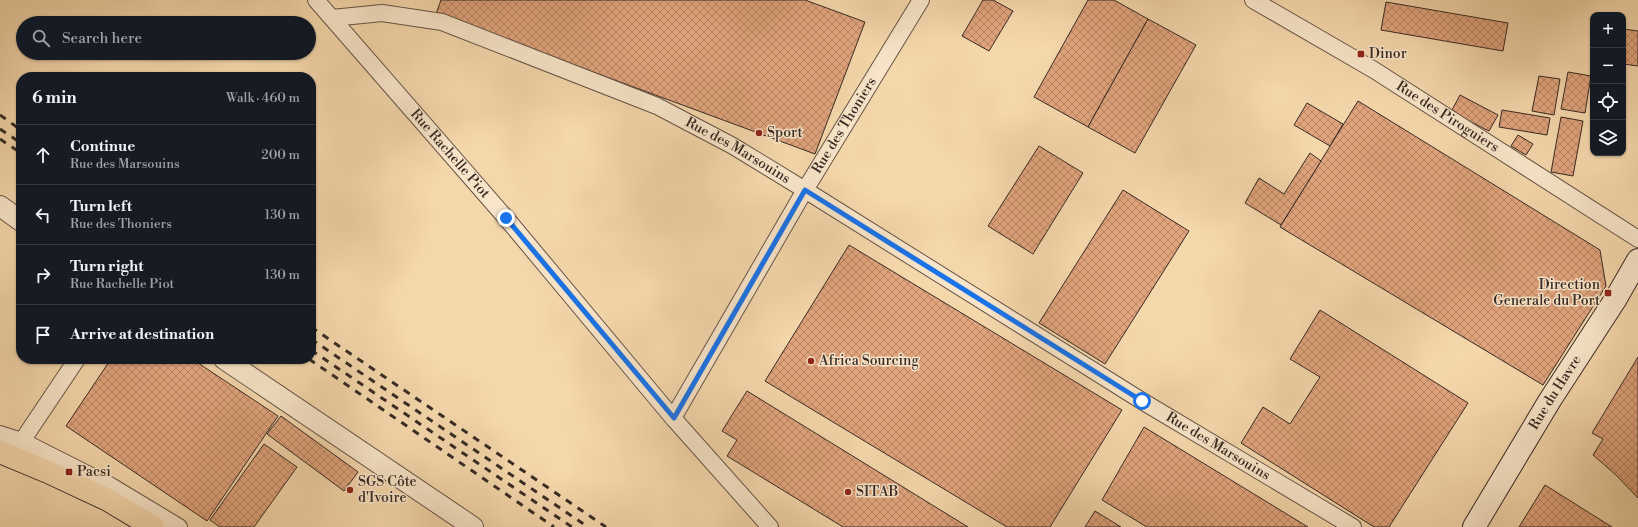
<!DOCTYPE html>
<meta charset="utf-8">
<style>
:root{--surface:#171b24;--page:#242831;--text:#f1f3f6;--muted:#9ea1a6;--line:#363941}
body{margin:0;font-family:"Libre Bodoni",serif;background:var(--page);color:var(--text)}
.controls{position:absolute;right:12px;top:12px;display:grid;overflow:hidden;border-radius:8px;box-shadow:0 1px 3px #0004}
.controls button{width:36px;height:36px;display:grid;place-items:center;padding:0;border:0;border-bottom:1px solid var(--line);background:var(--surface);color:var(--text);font:20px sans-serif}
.stop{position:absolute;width:12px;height:12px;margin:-9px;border:3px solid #1a73e8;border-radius:50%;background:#fff}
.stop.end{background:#1a73e8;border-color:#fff;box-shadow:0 1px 4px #0008}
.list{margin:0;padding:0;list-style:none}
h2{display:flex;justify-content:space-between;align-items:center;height:52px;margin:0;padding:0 16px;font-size:17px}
h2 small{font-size:13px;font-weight:400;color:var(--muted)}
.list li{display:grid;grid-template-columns:26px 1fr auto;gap:12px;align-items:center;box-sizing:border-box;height:60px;padding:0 16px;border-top:1px solid var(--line)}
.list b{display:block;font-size:15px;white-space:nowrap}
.list p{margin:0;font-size:13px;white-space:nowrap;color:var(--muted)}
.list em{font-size:13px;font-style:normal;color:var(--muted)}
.icon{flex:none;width:22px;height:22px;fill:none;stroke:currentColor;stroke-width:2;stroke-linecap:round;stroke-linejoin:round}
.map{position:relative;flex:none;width:1638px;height:527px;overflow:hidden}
.search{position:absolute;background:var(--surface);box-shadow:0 1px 3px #0004;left:16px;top:16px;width:300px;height:44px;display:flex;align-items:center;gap:10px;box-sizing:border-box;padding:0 14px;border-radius:22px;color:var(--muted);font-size:15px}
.panel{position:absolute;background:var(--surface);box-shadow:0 1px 3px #0004;left:16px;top:72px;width:300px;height:292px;border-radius:16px}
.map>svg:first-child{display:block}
.building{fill:url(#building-cross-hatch);stroke:#372a24}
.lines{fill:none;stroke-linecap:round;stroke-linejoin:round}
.minor-casing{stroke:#665546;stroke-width:18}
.tertiary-casing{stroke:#665546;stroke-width:22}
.secondary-casing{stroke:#372a24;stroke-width:24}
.primary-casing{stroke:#372a24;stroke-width:24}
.minor{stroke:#f8e5c9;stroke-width:16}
.tertiary{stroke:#f8e5c9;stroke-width:20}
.secondary{stroke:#f8e5c9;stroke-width:22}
.primary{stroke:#f5d7ac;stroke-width:22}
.rail{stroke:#372a24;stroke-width:3;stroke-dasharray:7 7;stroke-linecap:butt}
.route{stroke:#1a73e8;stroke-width:5}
.poi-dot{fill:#8f2418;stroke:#f8e5c9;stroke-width:1.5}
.labels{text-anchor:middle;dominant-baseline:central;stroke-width:3;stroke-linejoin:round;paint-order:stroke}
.poi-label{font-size:14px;fill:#372a24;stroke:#f8e5c9;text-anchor:start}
.street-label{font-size:14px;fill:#372a24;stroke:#f8e5c9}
</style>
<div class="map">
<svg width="1638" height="527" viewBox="0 0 1638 527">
<defs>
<pattern id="building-cross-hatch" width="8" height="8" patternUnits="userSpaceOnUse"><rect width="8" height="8" fill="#e1a47d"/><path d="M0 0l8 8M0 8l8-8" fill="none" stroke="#b78666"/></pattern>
</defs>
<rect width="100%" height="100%" fill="#f5d7ac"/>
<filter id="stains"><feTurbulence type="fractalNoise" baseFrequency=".005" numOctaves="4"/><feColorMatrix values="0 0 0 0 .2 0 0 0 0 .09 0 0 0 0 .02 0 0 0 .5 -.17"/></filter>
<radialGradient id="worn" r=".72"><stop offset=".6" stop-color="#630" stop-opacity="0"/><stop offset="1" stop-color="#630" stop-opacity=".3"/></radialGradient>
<!-- building -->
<g class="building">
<polygon points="441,0 805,0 865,22 815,154 436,14"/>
<polygon points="983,0 993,0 1013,11 989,51 962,36"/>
<polygon points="1088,0 1114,0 1148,19 1088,127 1034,97"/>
<polygon points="1386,2 1508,23 1503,51 1381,30"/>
<polygon points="1148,19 1196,45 1135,153 1088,127"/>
<polygon points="1623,29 1638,31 1638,66 1623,64"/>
<polygon points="1568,72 1591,76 1585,113 1561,109"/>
<polygon points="1539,76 1560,79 1554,115 1532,111"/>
<polygon points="1460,95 1498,115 1489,131 1451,112"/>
<polygon points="1358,101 1600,250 1606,286 1543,385 1280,227"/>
<polygon points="1307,103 1343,124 1330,146 1294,125"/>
<polygon points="1502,110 1550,118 1547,135 1499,127"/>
<polygon points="1561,117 1583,121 1573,176 1551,172"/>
<polygon points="1518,135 1533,144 1526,155 1511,146"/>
<polygon points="1039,146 1083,173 1033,254 988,226"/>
<polygon points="1310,153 1321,161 1281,225 1245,203 1259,178 1284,194"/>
<polygon points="1123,190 1189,231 1105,364 1039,323"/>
<polygon points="849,245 1122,410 1050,527 1007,527 765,381"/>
<polygon points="1320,310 1468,403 1389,527 1374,527 1241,443 1263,407 1290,424 1320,377 1290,359"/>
<polygon points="1638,357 1638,498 1616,475 1593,455 1603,439 1592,433"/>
<polygon points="111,359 192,359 278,416 207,521 66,426"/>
<polygon points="747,391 968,527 843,527 727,456 737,440 722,431"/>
<polygon points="281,416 358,472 344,491 267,434"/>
<polygon points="1144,427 1308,527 1147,527 1102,500"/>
<polygon points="264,444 297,467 254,527 220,527 210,520"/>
<polygon points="1545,485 1612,527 1519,527"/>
<polygon points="1095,511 1121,527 1085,527"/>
</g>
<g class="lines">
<!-- minor casing -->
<g class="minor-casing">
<g id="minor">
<path id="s1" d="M316,0L506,218L673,418L770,527"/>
<path id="s2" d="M1253,0L1374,70L1638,239"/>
<path id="s3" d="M332,18L382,13L442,22L657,106L733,146L805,190L1142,401L1353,527"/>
<path id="s4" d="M673,418L805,190L921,0"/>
<polyline points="0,434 22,441 111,486 179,527"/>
<polyline points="22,441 77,359"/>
</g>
</g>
<!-- tertiary casing -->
<g class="tertiary-casing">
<g id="tertiary">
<polyline points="0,206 21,221"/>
<polyline points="224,359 473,527"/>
</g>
</g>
<!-- secondary casing -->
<g class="secondary-casing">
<g id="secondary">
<path id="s5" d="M1474,527L1550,400L1615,300L1638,260"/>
</g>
</g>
<!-- primary casing -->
<g class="primary-casing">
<polyline id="primary" points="0,452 48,472 108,500 153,527"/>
</g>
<!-- minor -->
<use href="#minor" class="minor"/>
<!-- tertiary -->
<use href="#tertiary" class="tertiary"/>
<!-- secondary -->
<use href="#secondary" class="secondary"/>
<!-- primary -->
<use href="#primary" class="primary"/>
<!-- rail -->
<g class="rail">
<polyline points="0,115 21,130"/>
<polyline points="0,129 21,143"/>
<polyline points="0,139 21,153"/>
<polyline points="311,327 606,527"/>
<polyline points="311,339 588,527"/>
<polyline points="311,350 572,527"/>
<polyline points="309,359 554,527"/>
</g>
</g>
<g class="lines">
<!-- route -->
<polyline class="route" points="506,218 674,418 805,190 1142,401"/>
</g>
<!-- markers -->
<g class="poi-dot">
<rect x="1357" y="50" width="8" height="8" rx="2"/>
<circle cx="759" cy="133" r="4"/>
<rect x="1604" y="289" width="8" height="8" rx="2"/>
<circle cx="811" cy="361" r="4"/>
<rect x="65" y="468" width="8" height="8" rx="2"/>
<circle cx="350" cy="490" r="4"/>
<circle cx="848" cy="492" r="4"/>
</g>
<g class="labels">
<!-- poi labels -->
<g class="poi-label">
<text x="1369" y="54">Dinor</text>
<text x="767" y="133">Sport</text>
<text x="1600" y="285" text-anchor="end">Direction<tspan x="1600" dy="16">Generale du Port</tspan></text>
<text x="819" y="361">Africa Sourcing</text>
<text x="77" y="472">Pacsi</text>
<text x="358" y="482">SGS Côte<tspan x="358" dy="16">d'Ivoire</tspan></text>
<text x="856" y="492">SITAB</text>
</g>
<!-- street labels -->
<g class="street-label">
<text stroke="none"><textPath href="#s2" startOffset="227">Rue des Piroguiers</textPath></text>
<text stroke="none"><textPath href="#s4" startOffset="339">Rue des Thoniers</textPath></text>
<text stroke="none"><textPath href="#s3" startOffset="434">Rue des Marsouins</textPath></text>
<text stroke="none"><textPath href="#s1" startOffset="204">Rue Rachelle Piot</textPath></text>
<text stroke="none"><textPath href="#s5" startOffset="157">Rue du Havre</textPath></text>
<text stroke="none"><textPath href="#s3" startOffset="998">Rue des Marsouins</textPath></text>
</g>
</g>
<rect width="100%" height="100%" filter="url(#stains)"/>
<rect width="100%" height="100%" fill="url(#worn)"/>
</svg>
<div class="controls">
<button>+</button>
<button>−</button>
<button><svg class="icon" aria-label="locate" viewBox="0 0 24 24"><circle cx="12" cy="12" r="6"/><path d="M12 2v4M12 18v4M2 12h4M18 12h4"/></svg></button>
<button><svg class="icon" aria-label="layers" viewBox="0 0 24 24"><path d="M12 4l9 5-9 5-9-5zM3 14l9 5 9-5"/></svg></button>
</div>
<div class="stop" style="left:1142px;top:401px"></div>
<div class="stop end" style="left:506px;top:218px"></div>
<div class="search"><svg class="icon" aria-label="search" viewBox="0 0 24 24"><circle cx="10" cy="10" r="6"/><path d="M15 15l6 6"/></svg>Search here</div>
<section class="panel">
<h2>6 min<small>Walk · 460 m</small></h2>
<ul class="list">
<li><svg class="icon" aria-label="ahead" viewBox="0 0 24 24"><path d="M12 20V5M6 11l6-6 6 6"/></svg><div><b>Continue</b><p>Rue des Marsouins</p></div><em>200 m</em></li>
<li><svg class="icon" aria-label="left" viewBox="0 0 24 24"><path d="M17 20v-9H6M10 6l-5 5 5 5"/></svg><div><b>Turn left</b><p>Rue des Thoniers</p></div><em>130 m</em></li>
<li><svg class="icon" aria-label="right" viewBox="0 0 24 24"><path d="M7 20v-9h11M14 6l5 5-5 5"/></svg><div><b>Turn right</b><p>Rue Rachelle Piot</p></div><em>130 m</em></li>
<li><svg class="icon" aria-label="arrive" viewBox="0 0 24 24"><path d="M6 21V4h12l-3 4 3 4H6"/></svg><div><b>Arrive at destination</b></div></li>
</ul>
</section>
</div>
